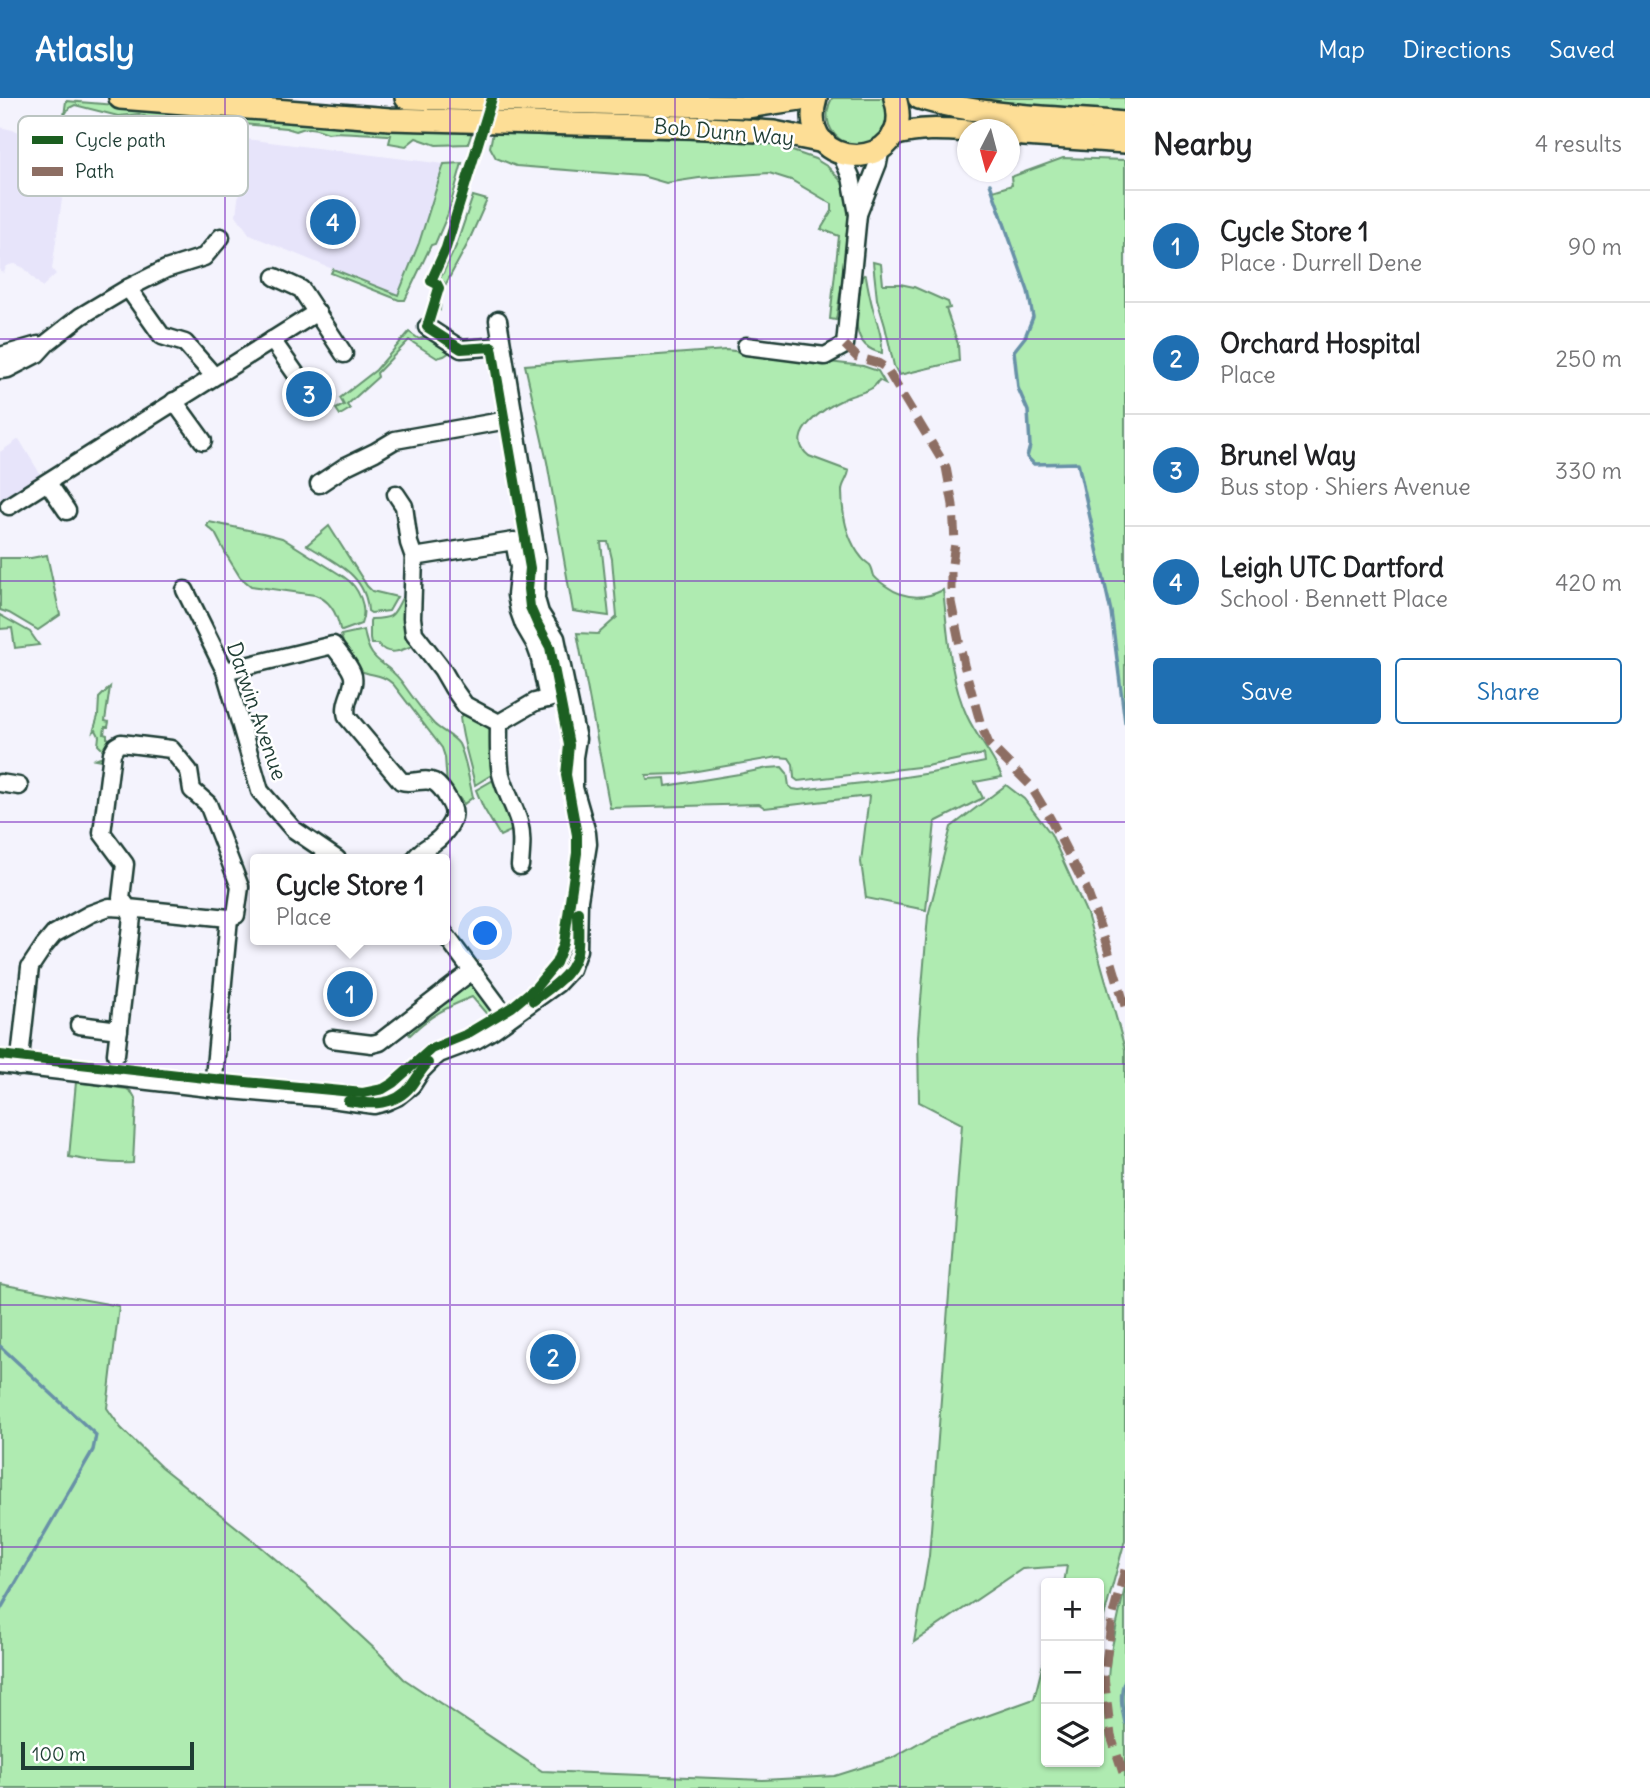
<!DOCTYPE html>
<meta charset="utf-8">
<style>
:root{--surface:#fff;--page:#f2f2f2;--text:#202124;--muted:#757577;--line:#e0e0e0;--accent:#1f6fb2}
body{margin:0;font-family:Delius,sans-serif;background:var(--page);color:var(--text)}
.controls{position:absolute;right:21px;bottom:21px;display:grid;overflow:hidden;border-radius:7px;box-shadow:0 2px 5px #0004}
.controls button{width:63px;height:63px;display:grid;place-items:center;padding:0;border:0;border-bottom:2px solid var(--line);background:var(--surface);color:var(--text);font:35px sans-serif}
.compass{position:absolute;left:957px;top:21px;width:63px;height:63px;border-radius:50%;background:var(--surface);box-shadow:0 2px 5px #0004;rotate:186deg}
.scale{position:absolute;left:21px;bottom:18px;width:173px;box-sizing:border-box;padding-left:7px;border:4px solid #1f3d34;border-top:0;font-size:19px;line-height:24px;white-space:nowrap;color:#1f3d34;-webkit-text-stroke:5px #fff;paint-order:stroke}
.you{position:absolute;left:486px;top:836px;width:24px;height:24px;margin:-18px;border:5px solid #fff;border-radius:50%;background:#1a73e8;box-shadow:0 0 0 10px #1a73e833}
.badge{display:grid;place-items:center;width:46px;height:46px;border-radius:50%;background:var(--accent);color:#fff;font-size:23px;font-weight:700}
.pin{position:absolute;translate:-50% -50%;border:4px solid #fff;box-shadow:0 2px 7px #0006}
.popup{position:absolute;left:250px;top:756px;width:200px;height:91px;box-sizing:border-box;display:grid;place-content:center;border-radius:7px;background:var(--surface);filter:drop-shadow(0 2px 5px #0005);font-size:23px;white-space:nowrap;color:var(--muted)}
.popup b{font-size:26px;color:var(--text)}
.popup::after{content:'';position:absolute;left:50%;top:100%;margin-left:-14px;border:14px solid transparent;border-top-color:var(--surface)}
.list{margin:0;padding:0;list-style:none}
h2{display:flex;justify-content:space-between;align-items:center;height:91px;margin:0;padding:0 28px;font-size:30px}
h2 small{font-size:23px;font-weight:400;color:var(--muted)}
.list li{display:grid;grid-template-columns:46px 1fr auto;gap:21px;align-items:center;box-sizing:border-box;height:112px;padding:0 28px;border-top:2px solid var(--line)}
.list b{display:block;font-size:26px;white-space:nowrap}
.list p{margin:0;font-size:23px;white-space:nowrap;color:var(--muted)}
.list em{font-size:23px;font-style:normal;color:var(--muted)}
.actions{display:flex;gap:14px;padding:21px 28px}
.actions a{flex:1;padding:16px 0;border:2px solid var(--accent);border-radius:7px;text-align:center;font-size:24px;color:var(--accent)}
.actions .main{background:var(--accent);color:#fff}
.icon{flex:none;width:38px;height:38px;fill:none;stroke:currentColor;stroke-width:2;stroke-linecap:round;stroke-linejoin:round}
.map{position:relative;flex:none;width:1125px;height:1690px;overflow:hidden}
header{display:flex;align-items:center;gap:42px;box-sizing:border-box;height:98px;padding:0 35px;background:var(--accent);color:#fff}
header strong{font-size:33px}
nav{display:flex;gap:38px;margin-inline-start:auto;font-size:24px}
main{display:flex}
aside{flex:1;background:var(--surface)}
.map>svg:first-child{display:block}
.built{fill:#e7e4fa}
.green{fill:#afebb1;stroke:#679472;stroke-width:2;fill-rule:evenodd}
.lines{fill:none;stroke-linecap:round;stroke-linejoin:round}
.stream{stroke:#6791a7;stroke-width:3.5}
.minor-casing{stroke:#1f3d34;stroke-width:21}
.major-casing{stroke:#1f3d34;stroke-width:26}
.minor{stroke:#fff;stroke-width:16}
.major{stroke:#fdde96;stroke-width:21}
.quiet{stroke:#8d6e63;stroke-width:9;stroke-dasharray:18 9;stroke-linecap:butt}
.cycleway-casing{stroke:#fff;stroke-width:15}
.cycleway{stroke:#1b5e20;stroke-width:10}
.grid{fill:none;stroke:#7b2cbf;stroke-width:2;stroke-opacity:0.55}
.labels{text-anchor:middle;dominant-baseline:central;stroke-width:5;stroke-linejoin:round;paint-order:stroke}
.street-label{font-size:21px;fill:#1f3d34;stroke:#fff}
.key{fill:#fff;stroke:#bcc5c2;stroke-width:2}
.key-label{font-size:19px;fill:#1f3d34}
</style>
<header>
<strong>Atlasly</strong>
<nav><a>Map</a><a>Directions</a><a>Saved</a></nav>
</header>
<main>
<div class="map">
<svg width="1125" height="1690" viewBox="0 0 1125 1690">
<rect width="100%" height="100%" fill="#f4f3fd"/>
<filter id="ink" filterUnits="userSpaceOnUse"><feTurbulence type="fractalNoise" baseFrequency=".0143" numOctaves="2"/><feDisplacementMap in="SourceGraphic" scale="14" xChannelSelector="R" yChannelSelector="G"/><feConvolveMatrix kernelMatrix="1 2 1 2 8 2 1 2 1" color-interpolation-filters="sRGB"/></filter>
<g filter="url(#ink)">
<!-- built -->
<g class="built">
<polygon points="0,29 33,37 62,101 52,171 56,176 42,189 24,170 15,166 9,167 6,169 4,175 0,174"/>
<polygon points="246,41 444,66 419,145 398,198 250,137 236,117"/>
<polygon points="19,341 42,379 0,407 0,354"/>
</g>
<!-- green -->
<g class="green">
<path d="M832,0H883C888,11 889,20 884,31C867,66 811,40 832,0Z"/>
<polygon points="952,0 1125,0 1125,14 969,4"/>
<path d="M66,3L280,20L473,31L468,46L436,47L416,40L406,48L389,45L391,37C378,37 337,32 328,35C316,30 308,28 296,33L286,30L211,23L185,26L154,22L139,16L118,18L75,7L69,10L64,18Z"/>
<path d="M493,34L552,38L764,43L815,61L828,69L841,83L846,82C855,120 842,182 836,222L830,221L839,138L821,131L832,113V106L791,82L769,75L699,80L666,85L642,78L516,68L496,60L490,49Z"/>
<polygon points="1063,60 1125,62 1125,624 1111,514 1078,365 1034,366 1027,359 1030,348 1028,313 1018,290 1014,253 1025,239 1033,219 1028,193 993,93 1012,87 1011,79"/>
<polygon points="462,65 448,116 435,146 431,147 405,202 399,202 331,175 333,171 398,197 419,145 444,66"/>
<polygon points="473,98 487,102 467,147 442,193 440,212 435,209 444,184 440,181 456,148"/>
<polygon points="873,164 881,166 883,186 900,186 914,189 948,204 950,210 946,211 958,246 959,263 899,277 894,268 885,228 877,201"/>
<path d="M864,177L866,178C868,190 870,200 873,211C877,225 883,240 882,255C845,248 858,207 862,179Z"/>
<polygon points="409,234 419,241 428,238 453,252 444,258 437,260 409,242 377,275 378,279 347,307 350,311 340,317 336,311 344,307 340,300 376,272"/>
<path d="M726,252L863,268L878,273L885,285L879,282C877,285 874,289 872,290C864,295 854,296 846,300C828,308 781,336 809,358L849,373C848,381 842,385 842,393C842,417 847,442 862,460C864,463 868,465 870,467C872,469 873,475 874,478C877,482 882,485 886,488C904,501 923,502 943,492C948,534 949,579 967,618C977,640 993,657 1002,679L975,684L983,700L935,724L926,812L866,800L861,764L869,698L765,710L759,706L610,710L577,535L598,536L617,519L612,461L608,444H601L609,518L573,513L547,364L525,267ZM984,656L985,664L931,675L872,684L799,692L793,691L789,688L787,675L782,669L768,670L739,676L666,688L665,680L647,681L646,677L680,676L778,659L789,660L793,666L794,680L798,683L927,668Z"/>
<path d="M209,424L263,435L282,440L344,479C359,489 368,510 361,526L342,533L340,531C337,516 330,502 315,497L251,488L240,479L227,458L215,435L207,428Z"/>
<path d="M329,428L367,488L372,493L397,499L389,513L371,515L368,513C366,476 335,465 307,447Z"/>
<polygon points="47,457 60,517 38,532 9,515 0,512 0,460 31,460"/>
<path d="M402,500H406L414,547C401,553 388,559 378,546H371L370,541V523L371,521C394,520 392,519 402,500Z"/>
<polygon points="0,517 30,534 39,547 15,550 12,530 0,531"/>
<path d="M364,532C370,568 383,560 401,583C412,598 421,612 434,626C441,633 454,638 459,646C466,660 469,683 473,699L464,706L456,696L447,688L445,659L442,650L393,586C383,576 372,578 361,573C350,568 343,547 341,537Z"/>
<polygon points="110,589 105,623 109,624 108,629 105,629 104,636 107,637 107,640 110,641 107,663 95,661 103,658 103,652 98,647 99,638 96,632 93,634 98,618 99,600"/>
<path d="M465,615C471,618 488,626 492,630L496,674L475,687C470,663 462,643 460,619Z"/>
<polygon points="497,680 515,731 500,738 483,709 476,692"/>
<polygon points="1006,687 1024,701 1051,736 1087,816 1125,951 1125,1442 1099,1537 1099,1485 1064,1485 1067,1468 1022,1471 914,1544 929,1458 962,1026 919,1004 918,938 928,818 951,729"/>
<path d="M470,883L494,915L490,920L472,899C447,909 429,918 410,937L404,930Z"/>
<path d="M76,984L127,991C133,994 135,998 136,1004L133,1065C111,1066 90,1063 69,1059Z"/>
<polygon points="0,1186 119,1208 107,1310 121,1330 161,1369 259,1447 308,1489 378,1554 404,1581 542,1673 763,1682 835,1678 892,1660 931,1638 1034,1601 1046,1554 1046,1664 1099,1664 1099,1585 1108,1580 1110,1558 1125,1489 1125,1690 0,1690"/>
</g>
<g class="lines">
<!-- stream -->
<g class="stream">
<polyline points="990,86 1028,193 1033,219 1025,239 1014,253 1018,290 1028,313 1030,348 1027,359 1034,366 1078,365 1111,514 1125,624"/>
<polyline points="0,1248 96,1337 93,1352 0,1512"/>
<path d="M1125,1582C1119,1596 1122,1610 1125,1625"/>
</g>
<!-- minor casing -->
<g class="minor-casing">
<g id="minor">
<polyline points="858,116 878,65 881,50"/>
<polyline points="275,179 301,191 344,256"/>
<polyline points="128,190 162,238 185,245 214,278"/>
<polyline points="427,229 461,251 502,248"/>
<polyline points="272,242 298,279"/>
<polyline points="746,248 825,258 845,247 858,116 851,79 841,56"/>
<polyline points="0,258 38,247"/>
<polyline points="0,272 8,271 37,256 48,244 81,218 128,190 166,171 204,159 221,139"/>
<polyline points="174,303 203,343"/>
<polyline points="48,385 67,413"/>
<polyline points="319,386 346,368 375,354 395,342 513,321"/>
<polyline points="396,396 404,408 409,445 414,459 412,520 414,535 442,571 453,590 465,607 499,625"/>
<polyline points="9,408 317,214"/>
<polyline points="414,459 514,443 519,469 516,497 519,513 524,527 535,546 539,557 548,601"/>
<polyline points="185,492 225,573 260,693 293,731 337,761"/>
<path d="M225,573L333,547C339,556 348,565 352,575C358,589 342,602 347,619L401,683C412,687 424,679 434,684C439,687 445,695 448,701C456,713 455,720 447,731C444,735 441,740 436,743C427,751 422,750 415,761"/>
<polygon points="121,645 171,651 189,673 192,692 208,706 240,789 236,817 229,820 128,810 121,800 125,766 102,735 112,655 116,648"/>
<polyline points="0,685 19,688"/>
<path d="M520,768C521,753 523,739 519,724C514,707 505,693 501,676C498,659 499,642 499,625L535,604L555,599"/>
<polyline points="444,835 508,921"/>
<polyline points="79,927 119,932"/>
<polyline points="332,941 372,946 380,944 472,873"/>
<polyline points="0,966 218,991 324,1000 374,1007 386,1004 397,999 412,987 421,973 433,961 439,956 476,942 493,932 557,886 571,871 578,852 579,802 588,746 587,735 574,690 574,659 577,641 556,540 540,515 536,501 537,460 498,222"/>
<polyline points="19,969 30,869 44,848 54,836 90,816 109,809 128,810 132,819 116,956"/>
<polyline points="213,990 229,820"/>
</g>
</g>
<!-- major casing -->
<g class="major-casing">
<g id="major">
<polyline points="120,0 390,21 689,29 774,34 824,44"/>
<polyline points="406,0 747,9 807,0"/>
<path d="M816,0C793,77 919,76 895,0"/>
<path d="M919,0C983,19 1059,19 1125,25"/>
<polyline points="1010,36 1125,44"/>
<path d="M893,37C921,30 939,31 968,33"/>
</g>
</g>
<!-- minor -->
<use href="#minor" class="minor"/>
<!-- major -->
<use href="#major" class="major"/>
<!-- quiet -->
<g class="quiet">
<polyline points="845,247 857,259 878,265 886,270 946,369 953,407 955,445 951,473 951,504 964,567 981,627 989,646 1030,687 1050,720 1086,790 1106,845 1125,908"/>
<polyline points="1125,1472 1112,1520 1104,1578 1111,1638 1125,1681"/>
</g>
<!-- cycleway casing -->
<g class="cycleway-casing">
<g id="cycleway">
<path d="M533,903C553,888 576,875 578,848C579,836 578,825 578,814"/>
<polyline points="0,957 214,981 363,995 383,991 393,985 431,951 465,937 512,909 536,889 556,865 564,845 577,755 577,737 566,677 569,647 550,549 537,525 530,509 528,491 530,470 492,249 461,251 427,229 439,190 437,186 431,183 446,150 492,0"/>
<path d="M348,1003C371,1007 395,1008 411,988C417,980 421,972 428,965"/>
</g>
</g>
<!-- cycleway -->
<use href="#cycleway" class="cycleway"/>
</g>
</g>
<!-- grid -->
<path class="grid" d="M225,0V1690M450,0V1690M675,0V1690M900,0V1690M0,241H1125M0,483H1125M0,724H1125M0,966H1125M0,1207H1125M0,1449H1125"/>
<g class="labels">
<!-- street labels -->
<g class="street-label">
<text transform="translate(724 34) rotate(5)">Bob Dunn Way</text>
<text transform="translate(257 613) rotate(71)">Darwin Avenue</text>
</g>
</g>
<!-- legend -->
<rect x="18" y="18" width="230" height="80" rx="10" class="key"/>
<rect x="32" y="38" width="31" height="8" fill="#1b5e20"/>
<rect x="32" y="69" width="31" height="9" fill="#8d6e63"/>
<g class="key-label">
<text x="75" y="49">Cycle path</text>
<text x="75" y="80">Path</text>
</g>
</svg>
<div class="controls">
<button>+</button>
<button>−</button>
<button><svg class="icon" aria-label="layers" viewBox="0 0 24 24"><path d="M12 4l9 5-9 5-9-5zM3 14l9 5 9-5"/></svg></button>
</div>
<svg class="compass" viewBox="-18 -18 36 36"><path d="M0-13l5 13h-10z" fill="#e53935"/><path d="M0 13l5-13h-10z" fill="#757577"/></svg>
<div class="scale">100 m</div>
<div class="you"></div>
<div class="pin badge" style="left:350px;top:896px">1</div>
<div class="popup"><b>Cycle Store 1</b>Place</div>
<div class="pin badge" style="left:553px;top:1259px">2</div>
<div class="pin badge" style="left:309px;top:296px">3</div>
<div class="pin badge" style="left:333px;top:124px">4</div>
</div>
<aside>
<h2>Nearby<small>4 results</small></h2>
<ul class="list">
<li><span class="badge">1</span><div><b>Cycle Store 1</b><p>Place · Durrell Dene</p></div><em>90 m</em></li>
<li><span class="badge">2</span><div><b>Orchard Hospital</b><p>Place</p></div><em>250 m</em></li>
<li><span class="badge">3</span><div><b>Brunel Way</b><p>Bus stop · Shiers Avenue</p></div><em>330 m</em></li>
<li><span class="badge">4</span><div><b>Leigh UTC Dartford</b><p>School · Bennett Place</p></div><em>420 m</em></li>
</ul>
<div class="actions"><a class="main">Save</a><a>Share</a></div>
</aside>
</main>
